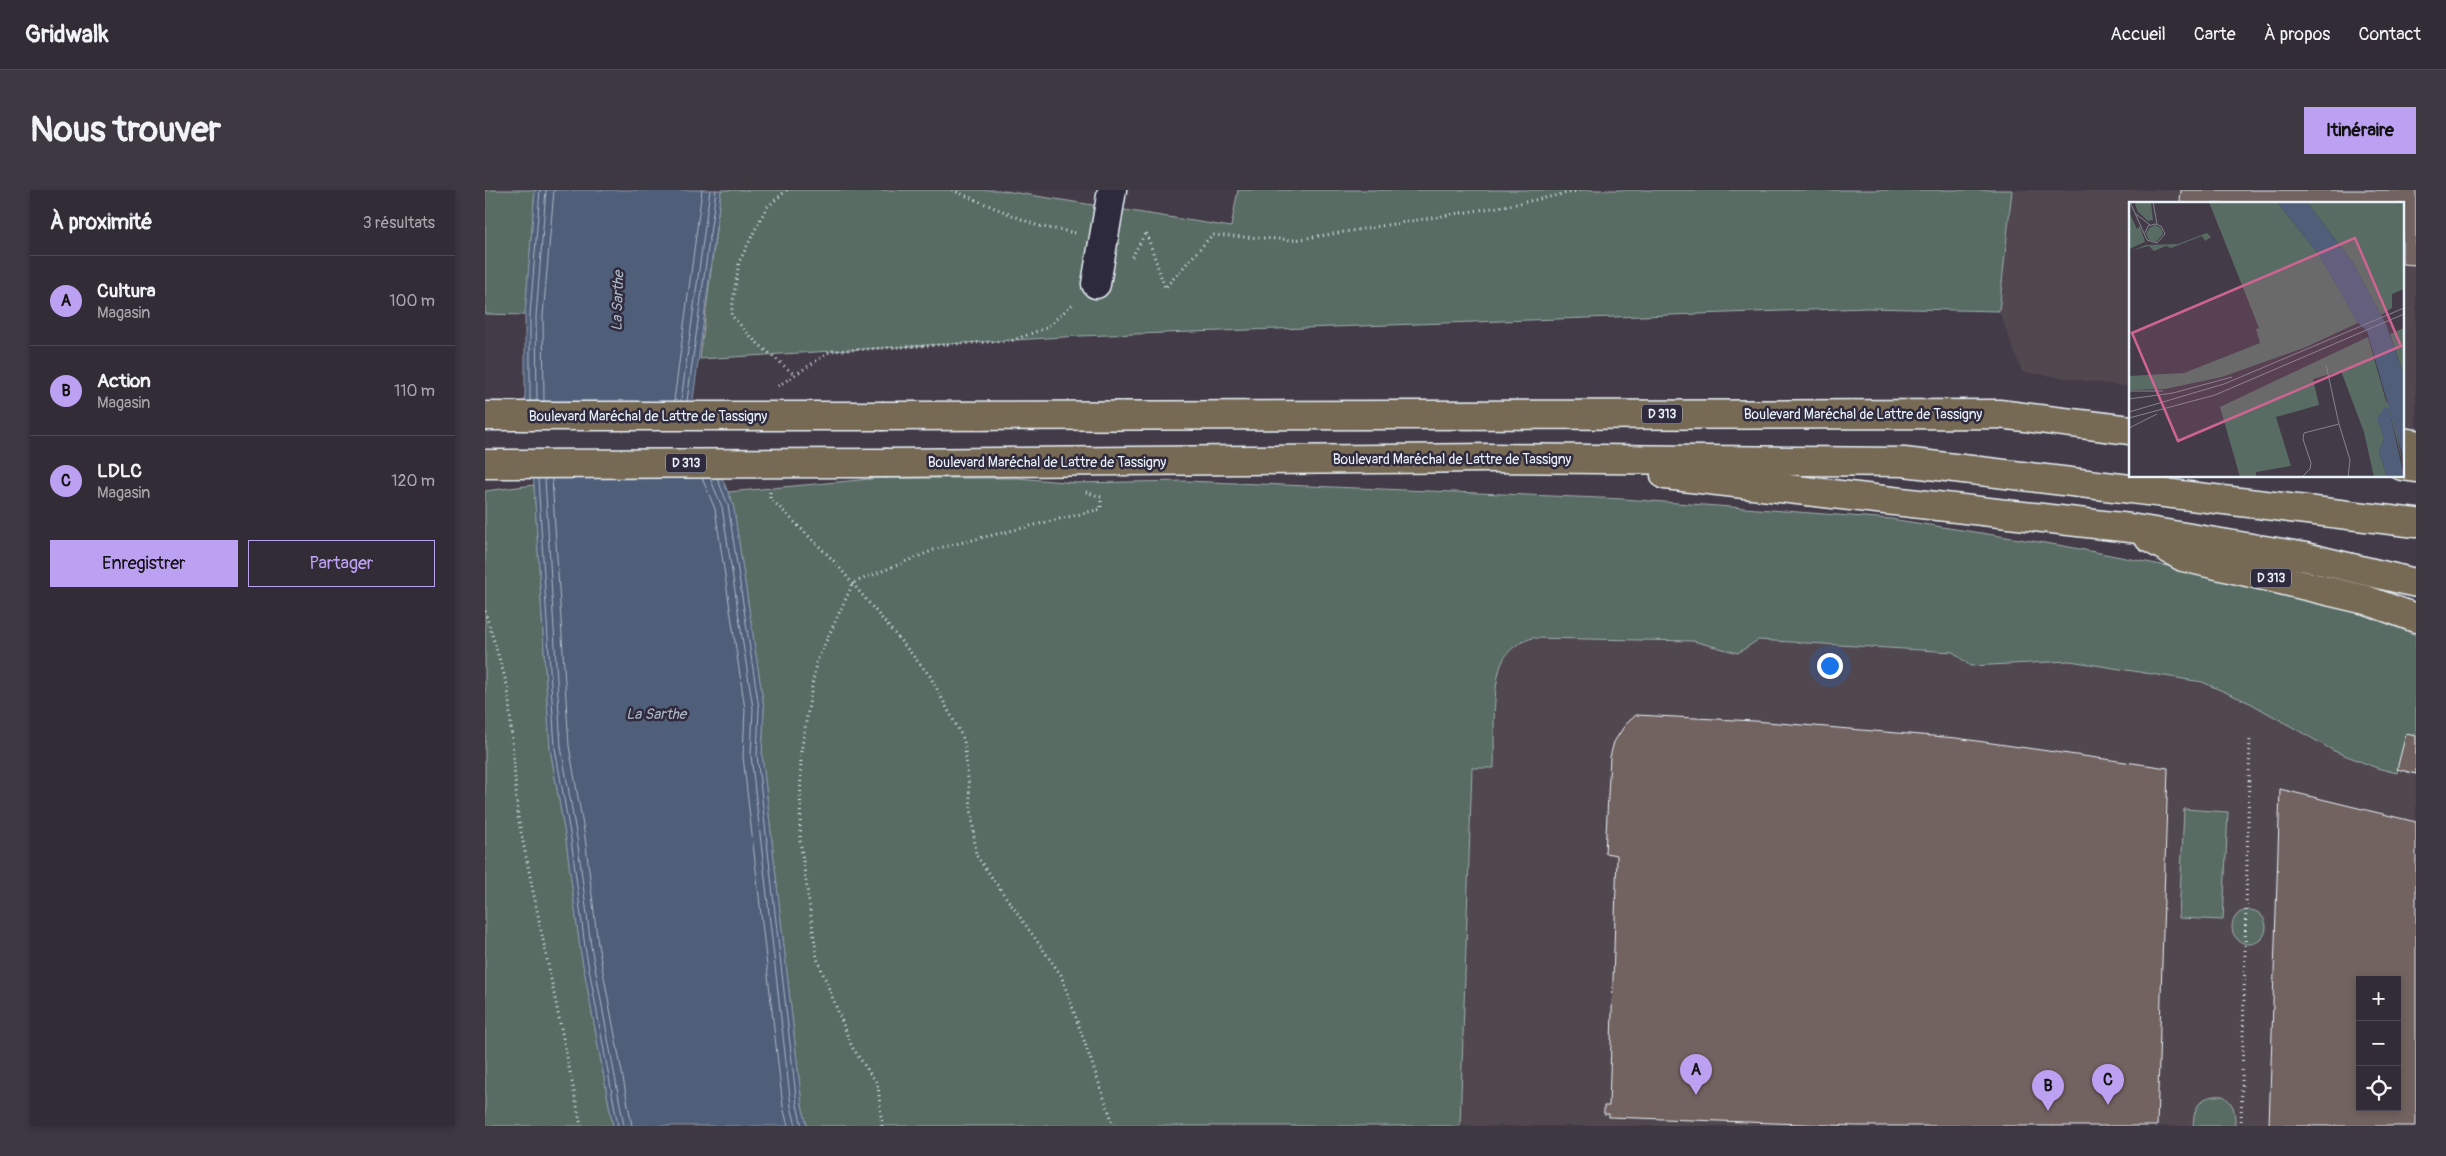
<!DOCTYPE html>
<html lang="fr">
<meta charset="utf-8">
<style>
:root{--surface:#322c36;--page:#3d3842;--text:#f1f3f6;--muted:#a8a7ad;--line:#4d4851;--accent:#bca0f2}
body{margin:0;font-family:Pangolin,sans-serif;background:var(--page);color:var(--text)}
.controls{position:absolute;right:15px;bottom:15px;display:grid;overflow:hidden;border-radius:0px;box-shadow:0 2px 8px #0003}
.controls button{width:45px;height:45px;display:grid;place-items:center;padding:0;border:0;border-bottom:1px solid var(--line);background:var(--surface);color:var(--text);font:25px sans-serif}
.you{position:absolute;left:1344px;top:475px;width:18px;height:18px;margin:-12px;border:4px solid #fff;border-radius:50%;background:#1a73e8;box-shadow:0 0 0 8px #1a73e833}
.badge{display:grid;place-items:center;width:32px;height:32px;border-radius:50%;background:var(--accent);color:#111;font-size:16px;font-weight:700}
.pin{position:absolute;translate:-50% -41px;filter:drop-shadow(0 1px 2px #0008)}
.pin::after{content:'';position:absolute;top:26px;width:18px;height:15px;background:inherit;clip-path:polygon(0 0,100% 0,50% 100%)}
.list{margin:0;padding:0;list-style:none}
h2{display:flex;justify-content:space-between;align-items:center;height:65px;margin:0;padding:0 20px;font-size:21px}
h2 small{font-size:16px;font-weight:400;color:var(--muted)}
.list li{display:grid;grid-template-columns:32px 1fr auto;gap:15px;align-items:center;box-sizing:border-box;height:90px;padding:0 20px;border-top:1px solid var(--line)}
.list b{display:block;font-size:19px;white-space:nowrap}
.list p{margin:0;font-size:16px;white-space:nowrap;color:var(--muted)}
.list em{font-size:16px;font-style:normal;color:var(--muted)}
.actions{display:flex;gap:10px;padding:15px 20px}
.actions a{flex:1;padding:11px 0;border:1px solid var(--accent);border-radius:0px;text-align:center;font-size:18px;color:var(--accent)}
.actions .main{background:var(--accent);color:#111}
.icon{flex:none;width:28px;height:28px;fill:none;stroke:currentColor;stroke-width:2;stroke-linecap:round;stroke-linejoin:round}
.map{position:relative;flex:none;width:1931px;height:936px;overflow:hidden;border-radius:0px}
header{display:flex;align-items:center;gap:30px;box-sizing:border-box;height:70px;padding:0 25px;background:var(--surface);border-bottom:1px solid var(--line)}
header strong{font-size:24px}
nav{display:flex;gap:28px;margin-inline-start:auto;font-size:18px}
.intro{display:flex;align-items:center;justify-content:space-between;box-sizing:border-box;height:120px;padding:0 30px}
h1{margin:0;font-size:35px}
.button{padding:12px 22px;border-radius:0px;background:var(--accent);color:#111;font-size:18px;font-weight:700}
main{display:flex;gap:30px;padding:0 30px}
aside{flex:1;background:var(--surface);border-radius:0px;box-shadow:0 2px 8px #0003}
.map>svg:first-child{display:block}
.built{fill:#51474f;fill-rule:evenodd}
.green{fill:#596c64;stroke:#a0aeae}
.water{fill:#505e79;stroke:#8d99ac}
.pier{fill:#433b48}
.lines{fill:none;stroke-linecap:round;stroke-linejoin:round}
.shore{stroke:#abb6c5;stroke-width:1}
.building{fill:#726360;stroke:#e8f1f8;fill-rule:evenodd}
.street-casing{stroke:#e8f1f8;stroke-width:31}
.highway-casing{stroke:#e8f1f8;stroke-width:31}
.path{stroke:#e8f1f8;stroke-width:3;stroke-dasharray:1 4;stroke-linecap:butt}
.street{stroke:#2f2a3d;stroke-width:28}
.highway{stroke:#776a54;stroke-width:28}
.highway-bridge-casing{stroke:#e8f1f8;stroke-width:31;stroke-linecap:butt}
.highway-bridge{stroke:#776a54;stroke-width:28}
.labels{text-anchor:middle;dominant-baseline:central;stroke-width:5;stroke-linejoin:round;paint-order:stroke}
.shield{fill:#2f2a3d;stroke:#b0b5c0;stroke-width:1}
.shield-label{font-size:12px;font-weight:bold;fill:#e8f1f8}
.street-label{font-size:14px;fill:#e8f1f8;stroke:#2f2a3d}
.water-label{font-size:15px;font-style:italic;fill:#abb6c5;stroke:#2f2a3d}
.inset-road{fill:none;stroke:#85848e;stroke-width:1}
.view{fill:#cf6492;fill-opacity:0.15;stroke:#cf6492;stroke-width:2.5}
.inset-edge{fill:none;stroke:#e8f1f8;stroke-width:2.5}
</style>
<header>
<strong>Gridwalk</strong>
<nav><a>Accueil</a><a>Carte</a><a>À propos</a><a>Contact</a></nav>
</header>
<div class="intro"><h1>Nous trouver</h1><a class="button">Itinéraire</a></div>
<main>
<aside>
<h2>À proximité<small>3 résultats</small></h2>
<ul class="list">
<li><span class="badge">A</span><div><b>Cultura</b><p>Magasin</p></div><em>100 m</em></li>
<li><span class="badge">B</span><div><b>Action</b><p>Magasin</p></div><em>110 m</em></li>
<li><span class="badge">C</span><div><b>LDLC</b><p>Magasin</p></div><em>120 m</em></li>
</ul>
<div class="actions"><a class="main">Enregistrer</a><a>Partager</a></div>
</aside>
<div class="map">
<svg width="1931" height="936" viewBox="0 0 1931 936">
<rect width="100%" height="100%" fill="#433b48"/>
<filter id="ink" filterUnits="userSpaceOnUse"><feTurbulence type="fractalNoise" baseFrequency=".02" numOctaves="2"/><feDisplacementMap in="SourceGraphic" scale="10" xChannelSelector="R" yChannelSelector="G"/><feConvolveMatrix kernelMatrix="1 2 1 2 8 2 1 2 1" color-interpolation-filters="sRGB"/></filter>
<g filter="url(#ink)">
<!-- built -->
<g class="built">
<polygon points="1527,0 1931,0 1931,238 1917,236 1917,14 1645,14 1645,197 1537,182 1514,121"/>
<path d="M1057,447L1208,451L1253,463L1273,450L1468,462L1485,476L1585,471L1697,488L1733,498L1765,513L1838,556L1867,569L1911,582L1921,544L1931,546V936H975L987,577L1014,476L1021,464L1034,454ZM1875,790H1912V917H1875Z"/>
</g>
<!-- green -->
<g class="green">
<polygon points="0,0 50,0 40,125 0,124"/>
<polygon points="236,0 514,0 746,37 753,0 1527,0 1514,121 1382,118 595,146 215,169"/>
<path d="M396,288H532L591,293L701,291L1139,309L1406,329L1579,356L1723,384L1861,418L1931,445V584L1913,579L1912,583L1892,578L1849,561L1765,513L1717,492L1585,471L1485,476L1468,462L1273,450L1253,463L1208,451L1048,448C1038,451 1028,456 1022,464C1005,485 1010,550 1009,578H987L975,936H322L317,915L277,564L279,518L248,314L243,302Z"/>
<polygon points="49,295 65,558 81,650 95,758 128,936 0,936 0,301"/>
<polygon points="1699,619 1743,622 1738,730 1694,728"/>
<circle cx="1764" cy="737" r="17"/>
<path d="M1738,906C1750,914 1750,922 1750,936H1708C1709,916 1716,904 1738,906Z"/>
</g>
<!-- water -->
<polygon class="water" points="50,0 236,0 207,217 248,314 279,518 277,564 317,915 322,936 128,936 95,758 81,650 65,558 49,295 40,212 40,125"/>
<!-- pier -->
<polygon class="pier" points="39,226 213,226 233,273 44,274"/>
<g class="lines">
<!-- shore -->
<g class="shore">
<polyline points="45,211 45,125 55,0"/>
<polyline points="52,211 51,126 61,0"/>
<polyline points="59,211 58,126 69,0"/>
<polyline points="189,211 217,0"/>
<polyline points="196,211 225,0"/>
<polyline points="202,211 231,0"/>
<polyline points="217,288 230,319 260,519 258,566 298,917 303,936"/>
<polyline points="225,288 237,317 268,518 266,565 306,916 311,936"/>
<polyline points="232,288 243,315 274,518 272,565 312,915 317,936"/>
<polyline points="53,289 70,558 86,649 100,757 133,936"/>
<polyline points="60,289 76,557 92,648 106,756 139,936"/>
<polyline points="67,289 84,556 100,647 113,755 147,936"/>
</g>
</g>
<!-- building -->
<g class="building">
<polygon points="1696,0 1931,0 1931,75 1917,74 1917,14 1707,14 1695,13"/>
<polygon points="1151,525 1270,531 1471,548 1683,578 1672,936 1370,936 1124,927 1124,924 1119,924 1119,916 1124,916 1132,665 1120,663 1125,567 1129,552 1140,535"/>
<polygon points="1921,544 1931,546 1931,584 1912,579"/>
<path d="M1795,599L1931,632V936H1784ZM1875,790H1912V917H1875Z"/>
</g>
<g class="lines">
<!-- street casing -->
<g class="street-casing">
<polyline id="street" points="611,94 627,0"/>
</g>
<!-- highway casing -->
<g class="highway-casing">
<g id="highway">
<polyline points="399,226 1514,224 1645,240"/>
<polyline points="1917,252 1931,254"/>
<polyline points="402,273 1007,268 1419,272 1931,333"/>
<polyline points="1917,276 1931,278"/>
<polyline points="1180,285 1645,338 1821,367 1931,393"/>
<polyline points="1664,348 1698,367 1881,410 1931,428"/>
</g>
</g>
<!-- path -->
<g class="path">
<polyline points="302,0 281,18 254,72 246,125 270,151 310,185"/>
<polyline points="467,0 553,36 591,43"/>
<polyline points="647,67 661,42 680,98 727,45 810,50 1031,14 1097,0"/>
<polyline points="293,196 346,161 526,151 561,138 589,113"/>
<polyline points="285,302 285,308 348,370 445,486 479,550 491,665 576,785 629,936"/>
<polyline points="0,421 23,498 33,627 96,936"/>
<polyline points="397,936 393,895 367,857 332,768 315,650 316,562 331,473 368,393 454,358 616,319 616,307 601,302"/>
<polyline points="1756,936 1765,546"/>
</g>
<!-- street -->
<use href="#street" class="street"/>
<!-- highway -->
<use href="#highway" class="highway"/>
<!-- highway-bridge casing -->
<g class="highway-bridge-casing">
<g id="highway-bridge">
<polyline points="0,226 399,226"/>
<polyline points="0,274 402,273"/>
</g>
</g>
<!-- highway-bridge -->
<use href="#highway-bridge" class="highway-bridge"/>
</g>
</g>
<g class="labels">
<!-- shield labels -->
<g class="shield">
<rect x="1157" y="214.5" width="40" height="19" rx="4"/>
<rect x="181" y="263.5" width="40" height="19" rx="4"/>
<rect x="1766" y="378.5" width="40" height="19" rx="4"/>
</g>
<g class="shield-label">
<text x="1177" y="224">D 313</text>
<text x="201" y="273">D 313</text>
<text x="1786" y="388">D 313</text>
</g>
<!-- street labels -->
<g class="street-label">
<text x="1378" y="224">Boulevard Maréchal de Lattre de Tassigny</text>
<text x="163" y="226">Boulevard Maréchal de Lattre de Tassigny</text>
<text x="967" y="269">Boulevard Maréchal de Lattre de Tassigny</text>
<text x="562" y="272">Boulevard Maréchal de Lattre de Tassigny</text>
</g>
<!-- water labels -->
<g class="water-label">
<text transform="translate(133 111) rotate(-88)">La Sarthe</text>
<text x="171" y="524">La Sarthe</text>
</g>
</g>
<!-- overview -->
<g transform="translate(1644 12)">
<rect width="275" height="275" fill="#433b48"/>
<path d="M10,0L22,1L24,18L19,19L9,10L6,2ZM80,0H148L191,54L229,121L177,145L93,175L36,187L0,188V174L55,171L131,141L127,127L130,126ZM178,0H275V87L263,92V106L252,113L224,61ZM0,10L8,27L11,24L16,40L0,47ZM26,23L32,26L34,32L27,40L20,38L17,32L20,26ZM78,31L82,35L76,39L73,34L42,46L37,44L25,49L20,44L4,48L17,43L49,42ZM275,126V174L261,132ZM239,135L257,199L262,204L275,267L260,207L250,221L255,236L250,250L258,275H245L235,230L212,169L184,177L190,203L147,215L162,264L127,270V275H111L91,205Z" fill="#596c64"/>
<path d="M148,0H178L224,61L257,122L275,174V258L238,129L228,120L191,54ZM256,205L260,207L275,275H258L250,250L255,236L248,216Z" fill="#505e79"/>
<path class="inset-road" d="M1,0L18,38L28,41L36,32L32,24L26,22L19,24L16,31M24,0L28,22M7,12L21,23M197,163L210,222M0,189H34M0,197L44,191L103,175M0,210L95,182L275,106M0,216L86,193L275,112M0,226L28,212M173,275L181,267L182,261L174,237L175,231L210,222L221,258L219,275"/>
<path class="view" d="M226,36L272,144L49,239L3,131Z"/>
<rect width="275" height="275" class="inset-edge"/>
</g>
</svg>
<div class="controls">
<button>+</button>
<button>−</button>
<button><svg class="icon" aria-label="locate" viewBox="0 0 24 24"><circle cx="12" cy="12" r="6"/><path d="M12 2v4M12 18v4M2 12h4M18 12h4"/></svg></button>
</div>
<div class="you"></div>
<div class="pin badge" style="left:1211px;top:905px">A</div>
<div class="pin badge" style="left:1563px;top:921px">B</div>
<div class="pin badge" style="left:1623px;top:915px">C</div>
</div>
</main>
